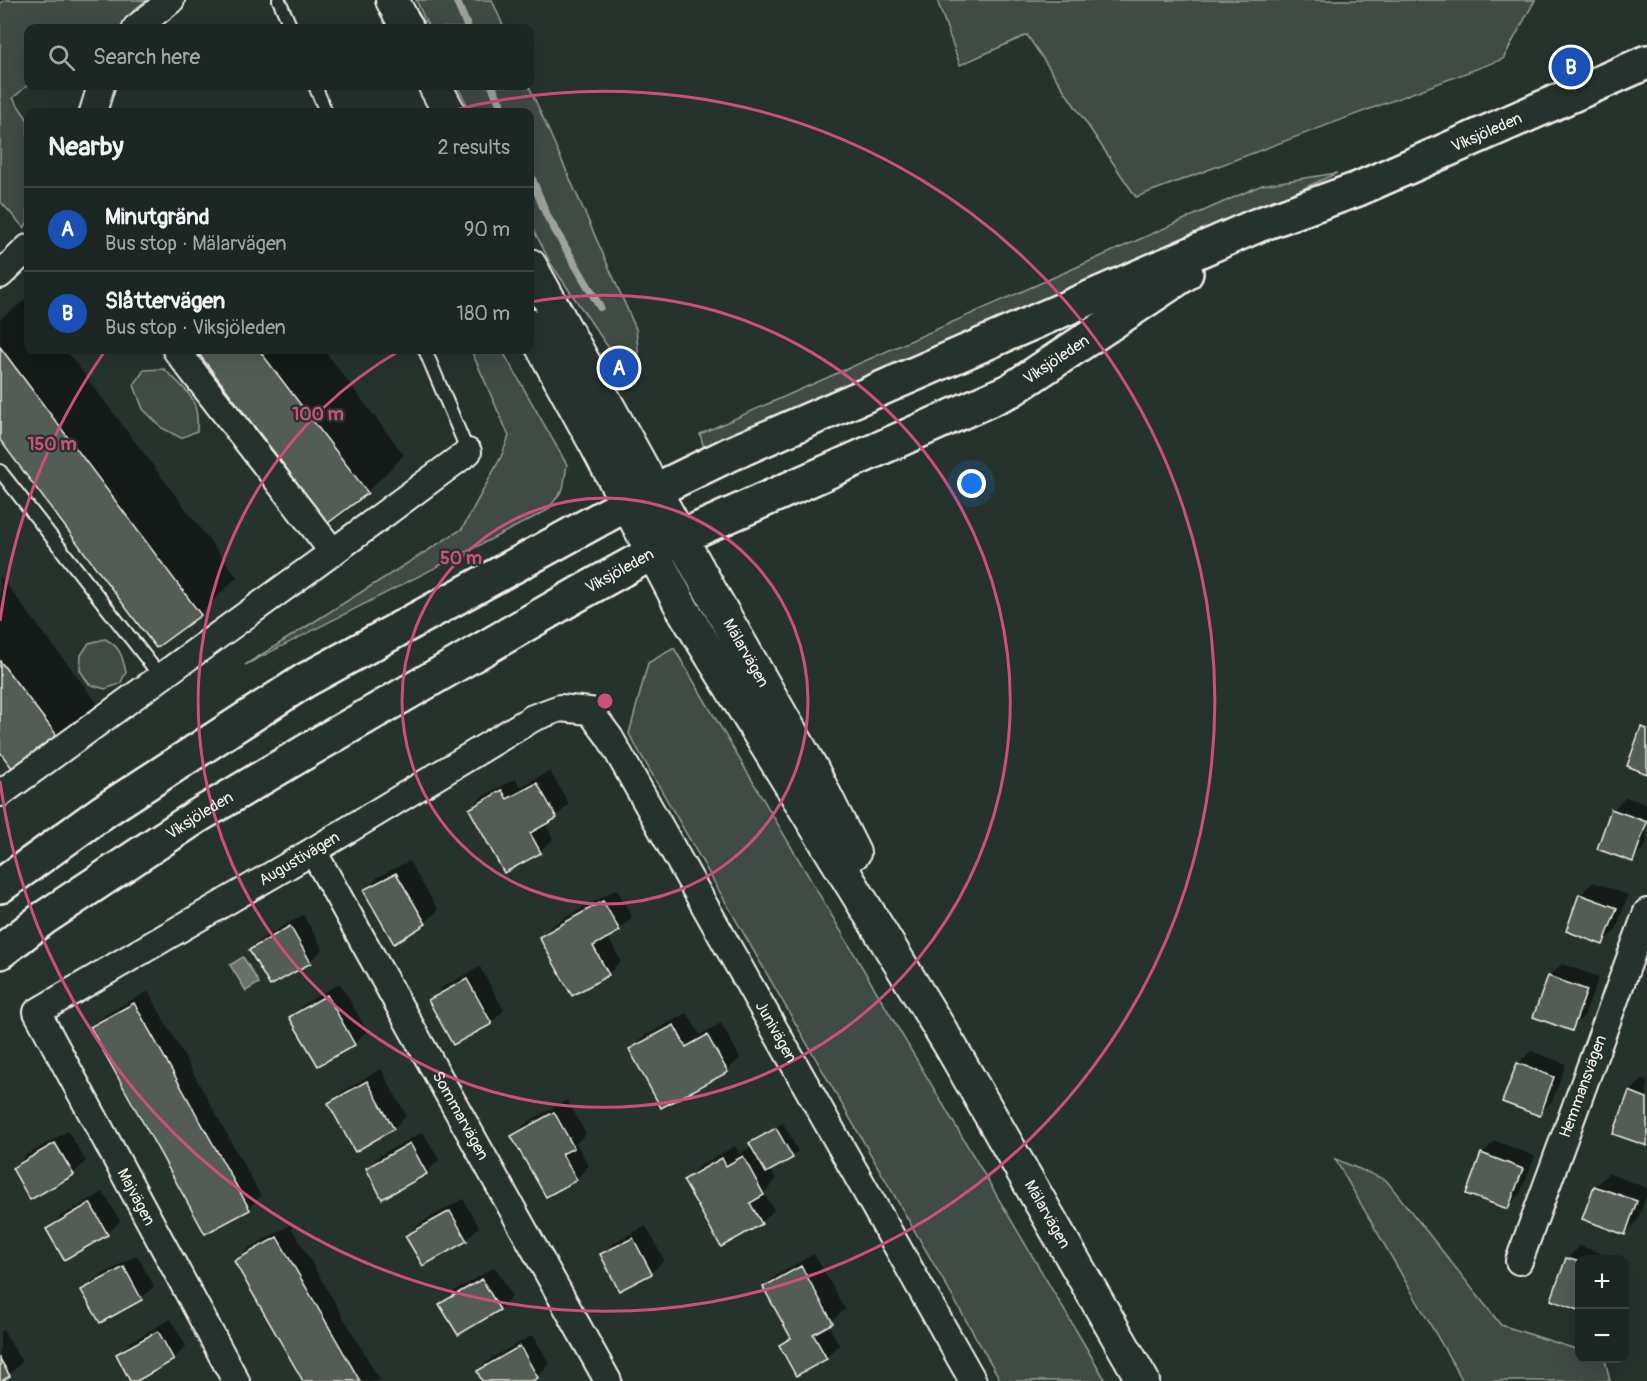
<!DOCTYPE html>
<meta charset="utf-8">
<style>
:root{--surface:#1c2622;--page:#252e2a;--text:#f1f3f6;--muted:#a0a5a5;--line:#3a4340;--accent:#ff9aa2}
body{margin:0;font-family:Pangolin,sans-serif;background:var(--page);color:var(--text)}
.controls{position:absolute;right:18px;bottom:18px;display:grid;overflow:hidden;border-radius:12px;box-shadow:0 6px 24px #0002}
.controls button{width:54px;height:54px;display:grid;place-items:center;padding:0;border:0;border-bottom:2px solid var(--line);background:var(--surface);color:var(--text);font:30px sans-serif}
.you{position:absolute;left:972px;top:484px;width:21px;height:21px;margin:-15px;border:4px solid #fff;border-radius:50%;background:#1a73e8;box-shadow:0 0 0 9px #1a73e833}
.badge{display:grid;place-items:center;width:39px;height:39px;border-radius:50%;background:var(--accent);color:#fff;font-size:20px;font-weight:700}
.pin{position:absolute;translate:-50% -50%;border:3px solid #fff;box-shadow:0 2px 6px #0006}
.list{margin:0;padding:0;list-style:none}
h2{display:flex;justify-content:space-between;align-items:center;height:78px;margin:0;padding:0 24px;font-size:26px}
h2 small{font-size:20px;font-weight:400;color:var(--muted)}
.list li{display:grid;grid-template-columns:39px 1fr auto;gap:18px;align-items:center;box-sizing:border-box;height:84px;padding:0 24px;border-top:2px solid var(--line)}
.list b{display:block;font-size:22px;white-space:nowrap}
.list p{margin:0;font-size:20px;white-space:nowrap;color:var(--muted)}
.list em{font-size:20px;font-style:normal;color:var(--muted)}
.icon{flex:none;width:33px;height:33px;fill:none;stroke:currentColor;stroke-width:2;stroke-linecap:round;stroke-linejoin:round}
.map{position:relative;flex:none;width:1647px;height:1381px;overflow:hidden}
.search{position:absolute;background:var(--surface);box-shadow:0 6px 24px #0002;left:24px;top:24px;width:510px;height:66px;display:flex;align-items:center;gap:15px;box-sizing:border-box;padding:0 21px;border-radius:12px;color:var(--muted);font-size:22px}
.panel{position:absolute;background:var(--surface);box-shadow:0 6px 24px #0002;left:24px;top:108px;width:510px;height:246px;border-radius:12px}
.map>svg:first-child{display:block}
.green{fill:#414b45;stroke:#9a9e96;stroke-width:1.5}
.water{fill:#676f68;stroke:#9fa39b;stroke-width:1.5}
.shadow{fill:#0007}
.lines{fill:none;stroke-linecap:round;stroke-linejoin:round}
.stream{stroke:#9fa39b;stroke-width:8}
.building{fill:#525c55;stroke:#f4f1e8;stroke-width:1.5}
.service-casing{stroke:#f4f1e8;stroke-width:16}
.minor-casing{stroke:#f4f1e8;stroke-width:30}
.tertiary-casing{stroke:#f4f1e8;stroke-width:36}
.secondary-casing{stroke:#f4f1e8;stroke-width:38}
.service{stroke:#26332d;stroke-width:12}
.minor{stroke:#26332d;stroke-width:26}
.tertiary{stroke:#26332d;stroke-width:32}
.secondary{stroke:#26332d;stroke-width:33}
.ring{fill:none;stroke:#ce4e7e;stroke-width:3}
.labels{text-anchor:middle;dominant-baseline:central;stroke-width:4.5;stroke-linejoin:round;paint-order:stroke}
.street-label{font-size:16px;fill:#f4f1e8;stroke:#26332d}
.centre{fill:#ce4e7e;stroke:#26332d;stroke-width:3}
.ring-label{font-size:18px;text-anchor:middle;font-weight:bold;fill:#ce4e7e;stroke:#26332d;stroke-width:4.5;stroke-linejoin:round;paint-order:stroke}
</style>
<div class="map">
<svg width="1647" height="1381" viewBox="0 0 1647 1381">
<rect width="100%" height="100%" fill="#26332d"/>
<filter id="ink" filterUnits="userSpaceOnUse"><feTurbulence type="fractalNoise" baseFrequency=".0167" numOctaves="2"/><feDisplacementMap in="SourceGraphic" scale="12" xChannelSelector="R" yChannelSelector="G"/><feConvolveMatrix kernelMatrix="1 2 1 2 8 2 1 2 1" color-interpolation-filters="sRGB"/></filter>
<g filter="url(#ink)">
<!-- green -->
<g class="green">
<polygon points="6,0 146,0 134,10 120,28 28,28 28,85 13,98 28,120 28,222 24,228 0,201 0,3"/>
<polygon points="416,0 492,0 504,28 429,28"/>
<polygon points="937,0 1535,0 1503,59 1136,197 1027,35 960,65"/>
<polygon points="457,86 529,86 636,329 639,358 619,363 551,264 530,223 530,112 471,112"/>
<polygon points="1337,173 718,456 705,452 700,434 1262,185"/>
<polygon points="471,350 502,350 567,465 563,489 548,510 245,665 462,529 501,457 509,436"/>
<path d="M164,369C186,390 200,398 197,431L181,438L162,428L143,409L134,385L144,370Z"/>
<path d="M105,639C121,647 122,656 126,672L120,684L105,689L89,684L80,670L81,655L89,643Z"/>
<polygon points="674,648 1106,1381 1001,1381 629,734 648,663"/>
<polygon points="1335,1159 1386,1180 1501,1325 1579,1350 1580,1358 1605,1359 1610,1381 1463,1381"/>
</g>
<!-- water -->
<polygon class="water" points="243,957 259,983 246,991 230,965"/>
<!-- shadow -->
<g class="shadow">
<polygon points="28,298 28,350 66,350 237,577 200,614 0,438 0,319"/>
<polygon points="198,350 324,350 404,455 367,492 329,521"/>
<polygon points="0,576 98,704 61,741 0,750"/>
<polygon points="550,771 569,804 556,817 545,823 553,839 540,851 505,871 470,809 483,796 515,779 520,787"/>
<polygon points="1626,797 1647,804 1647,843 1645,848 1632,860 1599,848 1613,810"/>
<polygon points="409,861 438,910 425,923 365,890 378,877"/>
<polygon points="1593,882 1628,895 1616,930 1603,943 1580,895"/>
<polygon points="617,889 632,917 619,930 607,936 621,961 608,974 541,937 554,924"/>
<polygon points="303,915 323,949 310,961 271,984 251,950 264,937"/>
<polygon points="1562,964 1599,977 1584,1016 1571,1029 1535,1016 1549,976"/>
<polygon points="480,967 504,1010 491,1023 430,1000 443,987"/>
<polygon points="340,983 367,1031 354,1044 318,1064 291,1017 304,1004"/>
<polygon points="148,991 261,1196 249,1208 92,1028 105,1015"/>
<polygon points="687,1013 700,1035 721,1023 740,1058 727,1071 631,1050 643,1037"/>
<polygon points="1531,1051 1566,1064 1552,1101 1539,1114 1518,1064"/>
<polygon points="381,1069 406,1115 394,1128 356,1150 330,1104 343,1091"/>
<polygon points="1643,1079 1647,1080 1647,1145 1630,1092"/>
<polygon points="567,1100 586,1134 576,1143 589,1166 576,1179 513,1136 526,1123"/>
<polygon points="783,1123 798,1151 792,1157 770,1169 776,1180 764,1193 774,1210 761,1223 685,1180 698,1167 735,1146 739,1154 753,1146 751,1143 757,1137"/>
<polygon points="68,1131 86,1161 73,1174 14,1168 26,1155"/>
<polygon points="423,1132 439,1160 426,1173 368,1168 380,1155"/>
<polygon points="1495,1141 1535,1156 1520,1194 1507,1207 1482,1154"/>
<polygon points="1608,1173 1647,1188 1647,1194 1638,1220 1625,1233 1584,1218 1596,1186"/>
<polygon points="103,1192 120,1221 107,1234 48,1229 61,1216"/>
<polygon points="463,1199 479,1227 466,1240 407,1236 420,1223"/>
<polygon points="290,1225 380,1381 305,1381 236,1261 249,1248"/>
<polygon points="646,1226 664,1260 651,1273 602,1255 615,1242"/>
<polygon points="1580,1246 1619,1260 1580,1260 1580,1309 1568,1258"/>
<polygon points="814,1254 845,1309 828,1324 839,1345 826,1358 797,1374 781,1345 791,1335 764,1287 777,1275"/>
<polygon points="137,1255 154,1286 141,1299 100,1321 83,1291 96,1278"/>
<polygon points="495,1267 512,1296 500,1309 458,1333 441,1304 454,1291"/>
<polygon points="171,1319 186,1346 174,1359 132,1381 118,1355 130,1342"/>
<polygon points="3,1330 22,1362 9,1375 0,1380 0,1332"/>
<polygon points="533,1335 550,1364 537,1377 529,1381 484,1381 479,1371 491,1358"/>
</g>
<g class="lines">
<!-- stream -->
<g class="stream">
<polyline points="456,0 468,28"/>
<polyline points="492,86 504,112"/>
<polyline points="530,174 547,216 600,307"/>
</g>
</g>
<!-- building -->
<g class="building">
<polygon points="0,347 201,615 156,648 0,440"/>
<polygon points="196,350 259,350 368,493 328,523"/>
<polygon points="0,661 62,742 18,776 0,752"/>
<polygon points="1641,727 1647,729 1647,774 1627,766"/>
<polygon points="537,783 557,818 530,833 541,853 504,873 469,809 502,790 507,799"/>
<polygon points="1611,809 1647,822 1633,862 1597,849"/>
<polygon points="396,873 426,924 394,944 363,890"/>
<polygon points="1579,894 1617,908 1603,945 1566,931"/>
<polygon points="603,901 620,931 593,946 609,975 572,996 539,937"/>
<polygon points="290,926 311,963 270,986 249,950"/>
<polygon points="1548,976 1587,990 1572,1031 1533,1017"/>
<polygon points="467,979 492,1024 453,1045 428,1000"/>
<polygon points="327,995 355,1045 318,1066 289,1017"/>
<polygon points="134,1003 250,1210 205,1234 90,1027"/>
<polygon points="674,1025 686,1047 707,1035 728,1072 661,1108 629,1049"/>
<polygon points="1517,1063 1554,1077 1540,1116 1502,1102"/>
<polygon points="367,1081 394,1129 355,1152 328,1103"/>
<polygon points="1629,1091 1647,1098 1647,1146 1613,1134"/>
<polygon points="554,1112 574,1148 562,1154 577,1180 546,1197 511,1136"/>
<polygon points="776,1128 793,1158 766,1173 749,1143"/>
<polygon points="55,1143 74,1175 30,1200 12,1168"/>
<polygon points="410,1143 427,1174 382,1199 366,1168"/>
<polygon points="1481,1153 1523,1169 1508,1209 1466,1194"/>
<polygon points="743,1156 764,1195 750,1203 762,1224 721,1247 683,1180 722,1158 726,1166"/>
<polygon points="1594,1186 1637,1201 1625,1235 1582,1219"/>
<polygon points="90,1203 108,1235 64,1260 46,1229"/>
<polygon points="450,1211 467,1241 423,1266 405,1236"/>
<polygon points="277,1237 360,1381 303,1381 234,1261"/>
<polygon points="633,1238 652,1274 619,1291 600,1254"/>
<polygon points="1566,1258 1580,1262 1580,1311 1551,1300"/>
<polygon points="801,1266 833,1323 813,1334 827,1359 796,1376 779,1345 791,1338 763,1287"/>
<polygon points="124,1267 142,1300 100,1323 81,1290"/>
<polygon points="482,1279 500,1310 458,1335 439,1304"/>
<polygon points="158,1331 174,1360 137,1381 130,1381 116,1354"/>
<polygon points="520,1346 538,1378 532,1381 482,1381 477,1371"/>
<polygon points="0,1359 10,1376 2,1381 0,1381"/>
</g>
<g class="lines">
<!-- service casing -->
<g class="service-casing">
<g id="service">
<polyline points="279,0 291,28"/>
<polyline points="315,86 326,112"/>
<polyline points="425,350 468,452"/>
<polyline points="0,471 161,677"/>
</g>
</g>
<!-- minor casing -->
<g class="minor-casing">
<g id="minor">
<polyline points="136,28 171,0"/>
<polyline points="93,112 101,86"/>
<polyline points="0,275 28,248"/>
<polyline points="176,350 333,552"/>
<polyline points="0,791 1,793 333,552 468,452"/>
<path id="s1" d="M313,851L608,1381"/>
<path id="s2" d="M1519,1261L1647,912"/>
<path id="s3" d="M236,1381L37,1012L313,851L533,718L560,708L590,711L610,738L973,1381"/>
</g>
</g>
<!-- tertiary casing -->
<g class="tertiary-casing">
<g id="tertiary">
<polyline points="392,0 407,28"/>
<polyline points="435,86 449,112"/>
<path id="s4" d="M530,265L711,592L812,769L854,853"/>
<path id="s5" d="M530,325L596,445L682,608L951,1047L1143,1381"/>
</g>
</g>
<!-- secondary casing -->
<g class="secondary-casing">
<g id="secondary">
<path id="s6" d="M0,886L104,811L304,681L627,504L728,455L1258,225L1358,189L1647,62"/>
<path id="s7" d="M0,952L44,918L196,817L317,745L580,593L681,537L1011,390L1186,273"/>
</g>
</g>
<!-- service -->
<use href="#service" class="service"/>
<!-- minor -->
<use href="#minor" class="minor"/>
<!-- tertiary -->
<use href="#tertiary" class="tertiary"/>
<!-- secondary -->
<use href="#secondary" class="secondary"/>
</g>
</g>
<!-- distance rings -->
<g class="ring">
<circle cx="605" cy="701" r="203"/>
<path d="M531 302A406 406 0 1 1 399 351"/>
<path d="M0 621A610 610 0 0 1 105 351M447 112A610 610 0 1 1 0 781"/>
</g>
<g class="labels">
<!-- street labels -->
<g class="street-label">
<text stroke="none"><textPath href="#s6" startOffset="1672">Viksjöleden</textPath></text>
<text stroke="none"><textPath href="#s7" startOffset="1214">Viksjöleden</textPath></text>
<text stroke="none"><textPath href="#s7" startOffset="728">Viksjöleden</textPath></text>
<text stroke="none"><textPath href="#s4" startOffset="444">Mälarvägen</textPath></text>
<text stroke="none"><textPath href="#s7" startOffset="242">Viksjöleden</textPath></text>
<text stroke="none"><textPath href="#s3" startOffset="723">Augustivägen</textPath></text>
<text stroke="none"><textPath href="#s3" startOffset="1426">Junivägen</textPath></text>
<text stroke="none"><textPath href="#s2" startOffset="186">Hemmansvägen</textPath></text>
<text stroke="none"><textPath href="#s1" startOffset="303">Sommarvägen</textPath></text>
<text transform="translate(136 1197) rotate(62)">Majvägen</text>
<text stroke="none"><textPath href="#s5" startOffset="1029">Mälarvägen</textPath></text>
</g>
</g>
<circle cx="605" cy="701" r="9" class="centre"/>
<g class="ring-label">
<text x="318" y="420">100 m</text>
<text x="52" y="450">150 m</text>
<text x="461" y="564">50 m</text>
</g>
</svg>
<div class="controls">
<button>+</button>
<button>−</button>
</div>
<div class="you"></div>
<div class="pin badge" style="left:619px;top:368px;background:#1a4fb4">A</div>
<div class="pin badge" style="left:1571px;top:67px;background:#1a4fb4">B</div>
<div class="search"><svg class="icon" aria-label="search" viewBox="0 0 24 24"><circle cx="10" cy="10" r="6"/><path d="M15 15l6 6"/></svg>Search here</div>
<section class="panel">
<h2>Nearby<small>2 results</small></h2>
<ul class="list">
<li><span class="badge" style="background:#1a4fb4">A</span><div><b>Minutgränd</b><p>Bus stop · Mälarvägen</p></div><em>90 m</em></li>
<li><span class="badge" style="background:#1a4fb4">B</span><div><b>Slåttervägen</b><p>Bus stop · Viksjöleden</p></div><em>180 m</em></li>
</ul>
</section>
</div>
